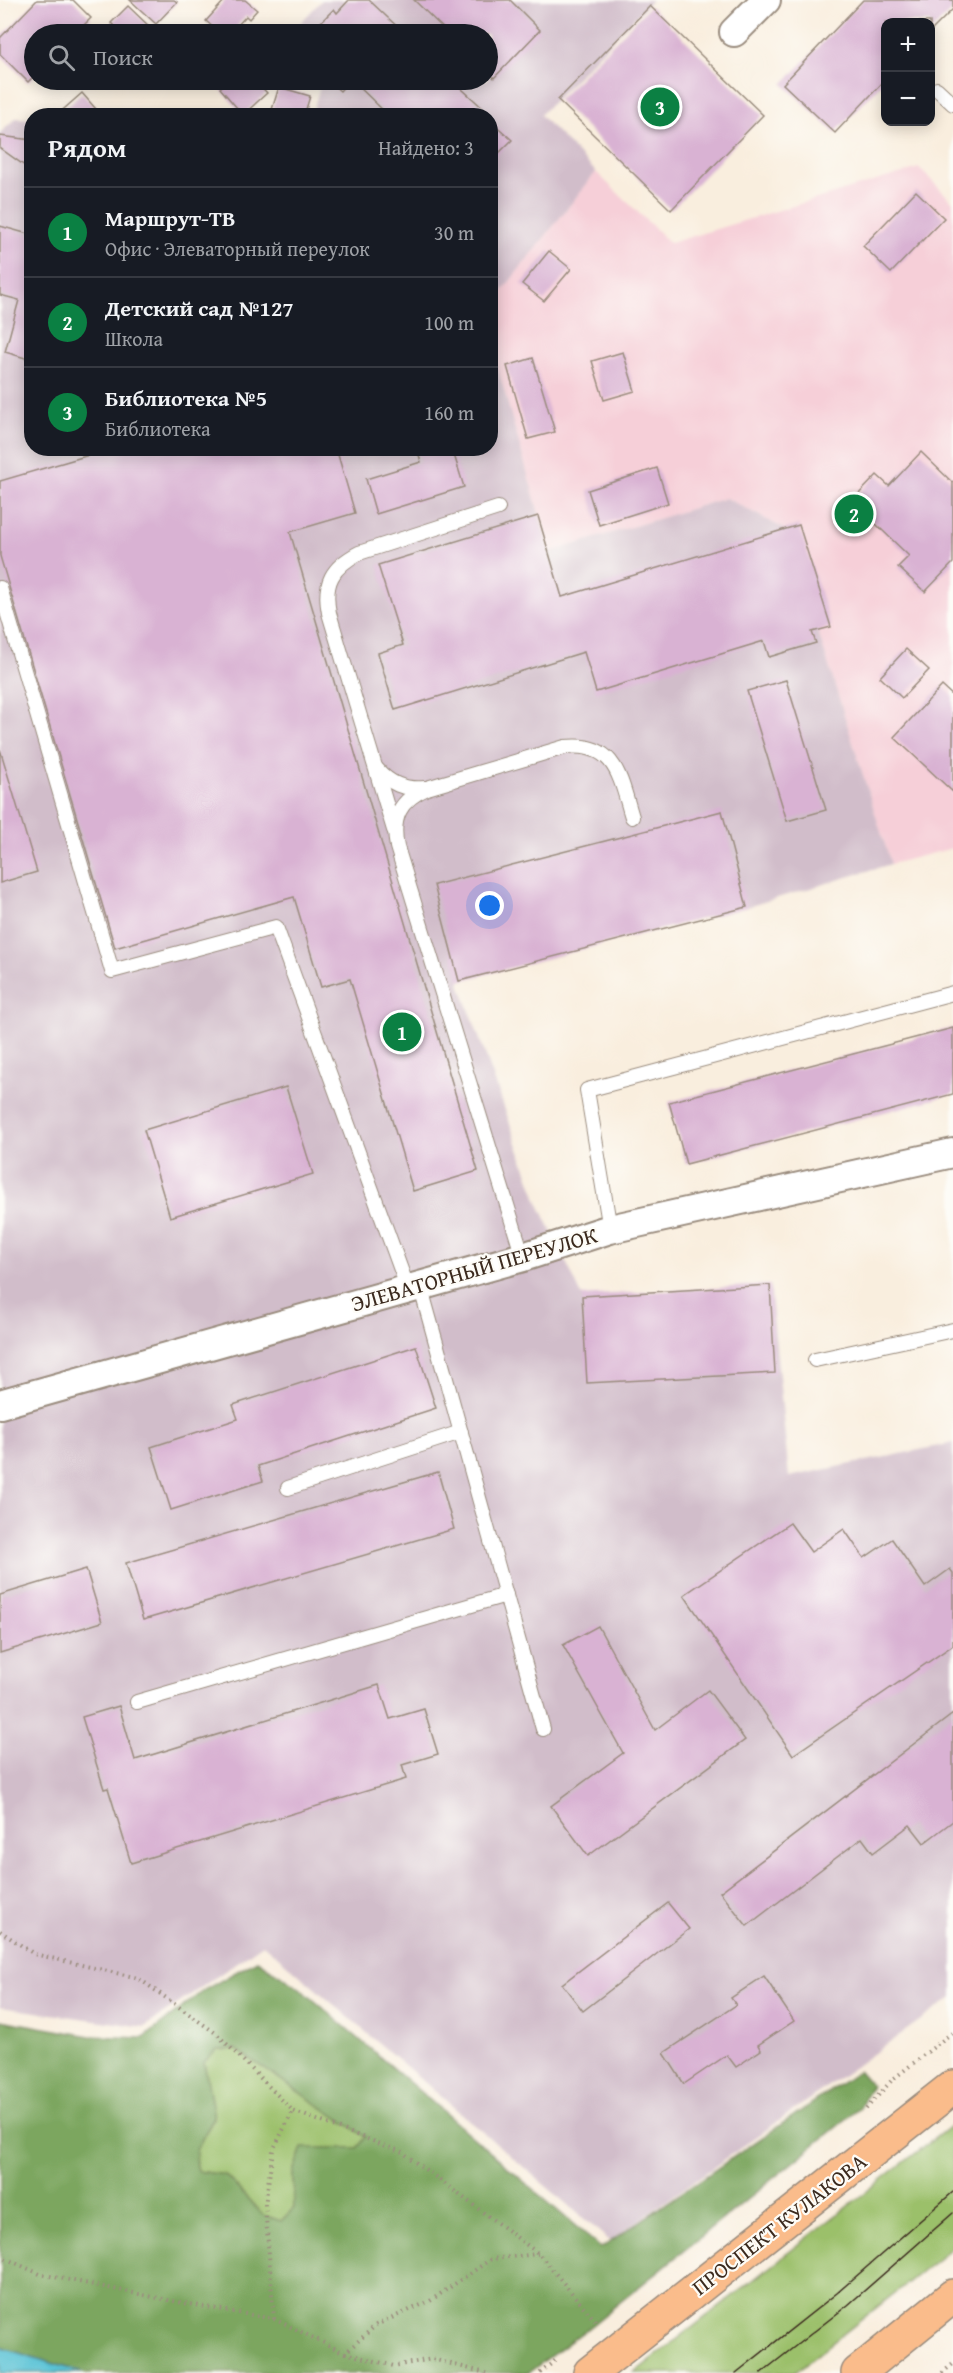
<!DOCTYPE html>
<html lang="ru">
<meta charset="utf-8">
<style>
:root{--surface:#171b24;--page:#242831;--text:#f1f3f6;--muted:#9ea1a6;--line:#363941;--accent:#0b8043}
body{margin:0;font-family:"Gentium Book Plus",serif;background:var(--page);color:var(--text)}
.controls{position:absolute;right:18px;top:18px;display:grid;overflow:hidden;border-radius:12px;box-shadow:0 3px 15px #0003}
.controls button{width:54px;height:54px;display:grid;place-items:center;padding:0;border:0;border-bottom:2px solid var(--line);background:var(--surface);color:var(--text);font:30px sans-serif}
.you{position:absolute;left:490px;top:906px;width:21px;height:21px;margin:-15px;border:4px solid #fff;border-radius:50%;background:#1a73e8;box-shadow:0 0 0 9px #1a73e833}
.badge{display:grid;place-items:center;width:39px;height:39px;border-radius:50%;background:var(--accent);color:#fff;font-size:20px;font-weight:700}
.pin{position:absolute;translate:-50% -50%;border:3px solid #fff;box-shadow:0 2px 6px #0006}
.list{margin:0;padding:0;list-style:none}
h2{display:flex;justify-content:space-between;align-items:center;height:78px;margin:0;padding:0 24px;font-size:26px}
h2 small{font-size:20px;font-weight:400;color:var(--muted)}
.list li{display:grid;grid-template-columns:39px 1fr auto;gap:18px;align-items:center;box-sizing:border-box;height:90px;padding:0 24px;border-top:2px solid var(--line)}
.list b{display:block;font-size:22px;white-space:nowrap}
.list p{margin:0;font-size:20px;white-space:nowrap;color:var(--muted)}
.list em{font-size:20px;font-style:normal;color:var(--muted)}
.icon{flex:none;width:33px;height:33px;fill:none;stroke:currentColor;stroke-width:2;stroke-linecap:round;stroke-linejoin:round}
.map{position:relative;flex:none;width:953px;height:2373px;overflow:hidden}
.search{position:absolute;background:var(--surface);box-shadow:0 3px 15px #0003;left:24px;top:24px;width:474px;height:66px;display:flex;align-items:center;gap:15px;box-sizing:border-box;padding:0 21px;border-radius:33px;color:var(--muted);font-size:22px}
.panel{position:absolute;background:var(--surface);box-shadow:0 3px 15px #0003;left:24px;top:108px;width:474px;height:348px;border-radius:24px}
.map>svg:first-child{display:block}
.built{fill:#f6cfd8}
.industrial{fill:#d1bdca}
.green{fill:#9bc06a;stroke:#6b7544;stroke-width:1.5}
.forest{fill:#7ca65e;stroke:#5c683e;stroke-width:1.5;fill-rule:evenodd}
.water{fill:#5ac3d6;stroke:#4a767a;stroke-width:1.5}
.building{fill:#d9b2d3}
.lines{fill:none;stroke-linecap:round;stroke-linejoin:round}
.service-casing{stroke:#9a8c7e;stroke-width:16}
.minor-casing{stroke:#9a8c7e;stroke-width:32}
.primary-casing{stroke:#9a8c7e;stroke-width:36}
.path{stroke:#9a8c7e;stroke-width:4;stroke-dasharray:1.5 4.5;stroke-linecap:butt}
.service{stroke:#fff;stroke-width:14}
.minor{stroke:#fff;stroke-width:28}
.primary{stroke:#fabc8b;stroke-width:33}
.tram{stroke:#3b2a1e;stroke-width:1.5}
.labels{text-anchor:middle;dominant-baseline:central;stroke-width:4.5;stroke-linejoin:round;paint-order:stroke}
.street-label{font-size:22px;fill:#3b2a1e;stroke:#fdfcf7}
</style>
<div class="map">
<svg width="953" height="2373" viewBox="0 0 953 2373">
<rect width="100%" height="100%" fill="#fdfcf7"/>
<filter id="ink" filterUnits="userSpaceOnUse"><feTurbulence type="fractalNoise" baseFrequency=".0167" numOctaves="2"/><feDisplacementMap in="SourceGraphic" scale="12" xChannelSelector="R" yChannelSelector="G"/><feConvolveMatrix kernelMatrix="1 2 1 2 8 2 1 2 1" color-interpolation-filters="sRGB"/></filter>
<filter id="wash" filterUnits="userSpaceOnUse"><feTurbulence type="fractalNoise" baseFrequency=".008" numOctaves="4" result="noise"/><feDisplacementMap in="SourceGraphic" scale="24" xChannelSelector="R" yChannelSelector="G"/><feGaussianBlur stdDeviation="1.35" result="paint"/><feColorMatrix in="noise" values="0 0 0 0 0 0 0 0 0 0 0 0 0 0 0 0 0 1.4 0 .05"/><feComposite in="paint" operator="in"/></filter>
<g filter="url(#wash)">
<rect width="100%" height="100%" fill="#f9eede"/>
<!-- built -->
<polygon class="built" points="919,168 953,202 953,848 891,864 786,530 726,498 550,552 491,345 491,305 596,172 670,243"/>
<!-- industrial -->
<g class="industrial">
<polygon points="322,0 652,0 540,115 596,172 491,305 490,116 312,115 320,86 313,80 488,80 488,34 290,34"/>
<polygon points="16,118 32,119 32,448 490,448 491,345 550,552 726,498 786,530 891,864 747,907 459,981 538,1202 582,1296 770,1285 789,1477 953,1443 953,1997 610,2241 263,1944 145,2027 0,2007 0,133"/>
</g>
<!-- green -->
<g class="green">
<polygon points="235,2049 366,2137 358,2148 302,2149 293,2172 294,2208 281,2221 263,2215 225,2175 197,2171 196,2150 214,2118 204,2062 217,2050"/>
<polygon points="953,2124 953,2247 794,2373 634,2373"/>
</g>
<!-- forest -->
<path class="forest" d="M257,1960L300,1988L601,2248L859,2071L871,2085L860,2108L587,2329L528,2373H84L0,2347V2020L90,2036L144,2038L204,1990ZM235,2049L366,2137L357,2148H302L293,2172L294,2208L281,2221L263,2215L225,2175L197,2171L196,2150L214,2117L204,2062L217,2050Z"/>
<!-- water -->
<polygon class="water" points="0,2347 84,2373 0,2373"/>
<g id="blocks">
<!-- building -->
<g class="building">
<polygon points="37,0 73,0 91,18 75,34 34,34 34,76 28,82 0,54 0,38"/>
<polygon points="130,0 174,0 177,2 156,24"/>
<polygon points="225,0 245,0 257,10 249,19 246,16 237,26 247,34 221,34 206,21"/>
<polygon points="349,0 369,0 405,34 309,34 334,9 337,13"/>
<polygon points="414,0 510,0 540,30 494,78 488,71 488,34 449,34"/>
<polygon points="863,0 953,0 953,9 930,32 930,22 886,22 886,79 835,133 783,84"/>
<polygon points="128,6 153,30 149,34 123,34 111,23"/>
<polygon points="650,6 763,115 671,210 558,100"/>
<polygon points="229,80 255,80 267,93 243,115 220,88"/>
<polygon points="328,80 350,80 340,91"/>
<polygon points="352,80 452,80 485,110 483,112 486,116 389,116"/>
<polygon points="279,87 310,96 304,116 270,116"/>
<polygon points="82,93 102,116 56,116"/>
<polygon points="490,120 512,140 490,162"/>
<polygon points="0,136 32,140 32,171 0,148"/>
<polygon points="916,191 944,218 891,273 863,246"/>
<polygon points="0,226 32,235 32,360 5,352 19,300 0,295"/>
<polygon points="549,251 571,269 544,301 522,284"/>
<polygon points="623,352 635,391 604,400 592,361"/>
<polygon points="533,358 555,432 528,439 507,366"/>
<polygon points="113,448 336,448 355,513 290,532 478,1171 413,1191 350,979 321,987 294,897 115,948 0,556 0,481"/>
<polygon points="417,448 452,448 464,487 376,514 366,479 421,462"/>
<polygon points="921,452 953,483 953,563 925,592 898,567 909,556 852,501 877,475 889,486"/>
<polygon points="657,468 668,503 599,525 588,490"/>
<polygon points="538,516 562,597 799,525 831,627 812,632 816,643 769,657 764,641 596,692 584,652 395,710 378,653 403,645 378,565"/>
<polygon points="906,649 929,670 902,698 880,677"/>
<polygon points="786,680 826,810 787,821 747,691"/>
<polygon points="942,686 953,696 953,792 894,737"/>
<polygon points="0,749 37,872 0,883"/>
<polygon points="722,811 747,907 459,981 434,885"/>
<polygon points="953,1028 953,1094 686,1164 669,1102"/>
<polygon points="286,1087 313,1174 170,1217 144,1130"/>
<polygon points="770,1285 775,1373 587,1383 582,1296"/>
<polygon points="416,1346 436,1408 258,1466 263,1481 171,1510 151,1447 238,1419 233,1405"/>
<polygon points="438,1472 454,1529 143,1620 126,1563"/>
<polygon points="790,1523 811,1552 844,1529 864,1558 892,1539 925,1587 950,1569 953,1573 953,1645 793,1755 684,1595"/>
<polygon points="86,1569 102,1622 0,1653 0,1595"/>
<polygon points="598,1626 655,1730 708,1690 745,1740 588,1856 551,1806 623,1753 563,1645"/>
<polygon points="379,1685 390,1719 424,1709 438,1754 402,1765 406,1779 131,1863 108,1788 104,1789 82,1717 119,1706 135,1760"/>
<polygon points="953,1714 953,1821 924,1843 910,1825 873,1853 862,1838 747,1926 720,1892"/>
<polygon points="668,1903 689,1929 583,2011 562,1984"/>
<polygon points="764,1976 794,2021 758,2045 761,2050 736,2067 727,2055 684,2084 664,2053 736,2005 731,1998"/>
</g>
</g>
</g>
<g filter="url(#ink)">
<use href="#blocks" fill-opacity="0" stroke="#9a8c7e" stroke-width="1.5"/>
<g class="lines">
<!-- service casing -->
<g class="service-casing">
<g id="service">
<polyline points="937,89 953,104"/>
<polyline points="0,588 112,971 276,927 408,1289"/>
<path d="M376,768C390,784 404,790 425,788"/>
<path d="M394,830L329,613C323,583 332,567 359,553L498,508"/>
<polyline points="610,1229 587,1090 953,993"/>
<path d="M523,1257L397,847C391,817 400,800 427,788L565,747C616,741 620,778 632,817"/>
<polyline points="420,1285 543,1729"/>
<polyline points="815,1360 953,1330"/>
<polyline points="288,1488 461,1432"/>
<polyline points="137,1702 506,1595"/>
</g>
</g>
<!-- minor casing -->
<g class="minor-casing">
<g id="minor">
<polyline points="734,32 766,0"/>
<polyline points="0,1404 523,1257 610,1229 953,1153"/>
</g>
</g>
<!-- primary casing -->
<g class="primary-casing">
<g id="primary">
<polyline points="590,2373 953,2087"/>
<polyline points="858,2373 953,2296"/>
</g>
</g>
<!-- path -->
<g class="path">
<polyline points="0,1931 34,1954 138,1978 217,2034 293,2111 402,2152 539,2254 598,2324"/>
<polyline points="866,2109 892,2080 953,2032"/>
<polyline points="0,2256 40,2274 178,2302 274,2319 345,2353 376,2325 430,2301 491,2259 538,2254"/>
<polyline points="274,2319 265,2205 273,2150 293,2111"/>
<polyline points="345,2353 394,2366 432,2359 486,2373"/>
<polyline points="540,2373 557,2359"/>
<polyline points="942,2373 953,2364"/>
</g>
<!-- service -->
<use href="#service" class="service"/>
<!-- minor -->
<use href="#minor" class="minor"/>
<!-- primary -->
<use href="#primary" class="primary"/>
<!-- tram -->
<g class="tram">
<polyline points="736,2373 837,2293 953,2192"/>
<polyline points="761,2373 848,2305 953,2213"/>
</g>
</g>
</g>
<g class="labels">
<!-- street labels -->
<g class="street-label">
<text transform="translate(474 1269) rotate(-16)">ЭЛЕВАТОРНЫЙ ПЕРЕУЛОК</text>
<text transform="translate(779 2224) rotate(-38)">ПРОСПЕКТ КУЛАКОВА</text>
</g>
</g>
</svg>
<div class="controls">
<button>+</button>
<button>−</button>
</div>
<div class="you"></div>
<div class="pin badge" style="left:402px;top:1032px">1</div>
<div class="pin badge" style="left:854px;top:514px">2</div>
<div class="pin badge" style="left:660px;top:107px">3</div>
<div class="search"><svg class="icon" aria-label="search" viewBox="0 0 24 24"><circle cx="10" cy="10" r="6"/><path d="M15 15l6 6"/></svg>Поиск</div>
<section class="panel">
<h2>Рядом<small>Найдено: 3</small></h2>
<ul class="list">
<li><span class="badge">1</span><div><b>Маршрут-ТВ</b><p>Офис · Элеваторный переулок</p></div><em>30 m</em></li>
<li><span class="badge">2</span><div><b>Детский сад №127</b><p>Школа</p></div><em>100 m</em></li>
<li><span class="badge">3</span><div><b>Библиотека №5</b><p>Библиотека</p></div><em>160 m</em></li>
</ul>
</section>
</div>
